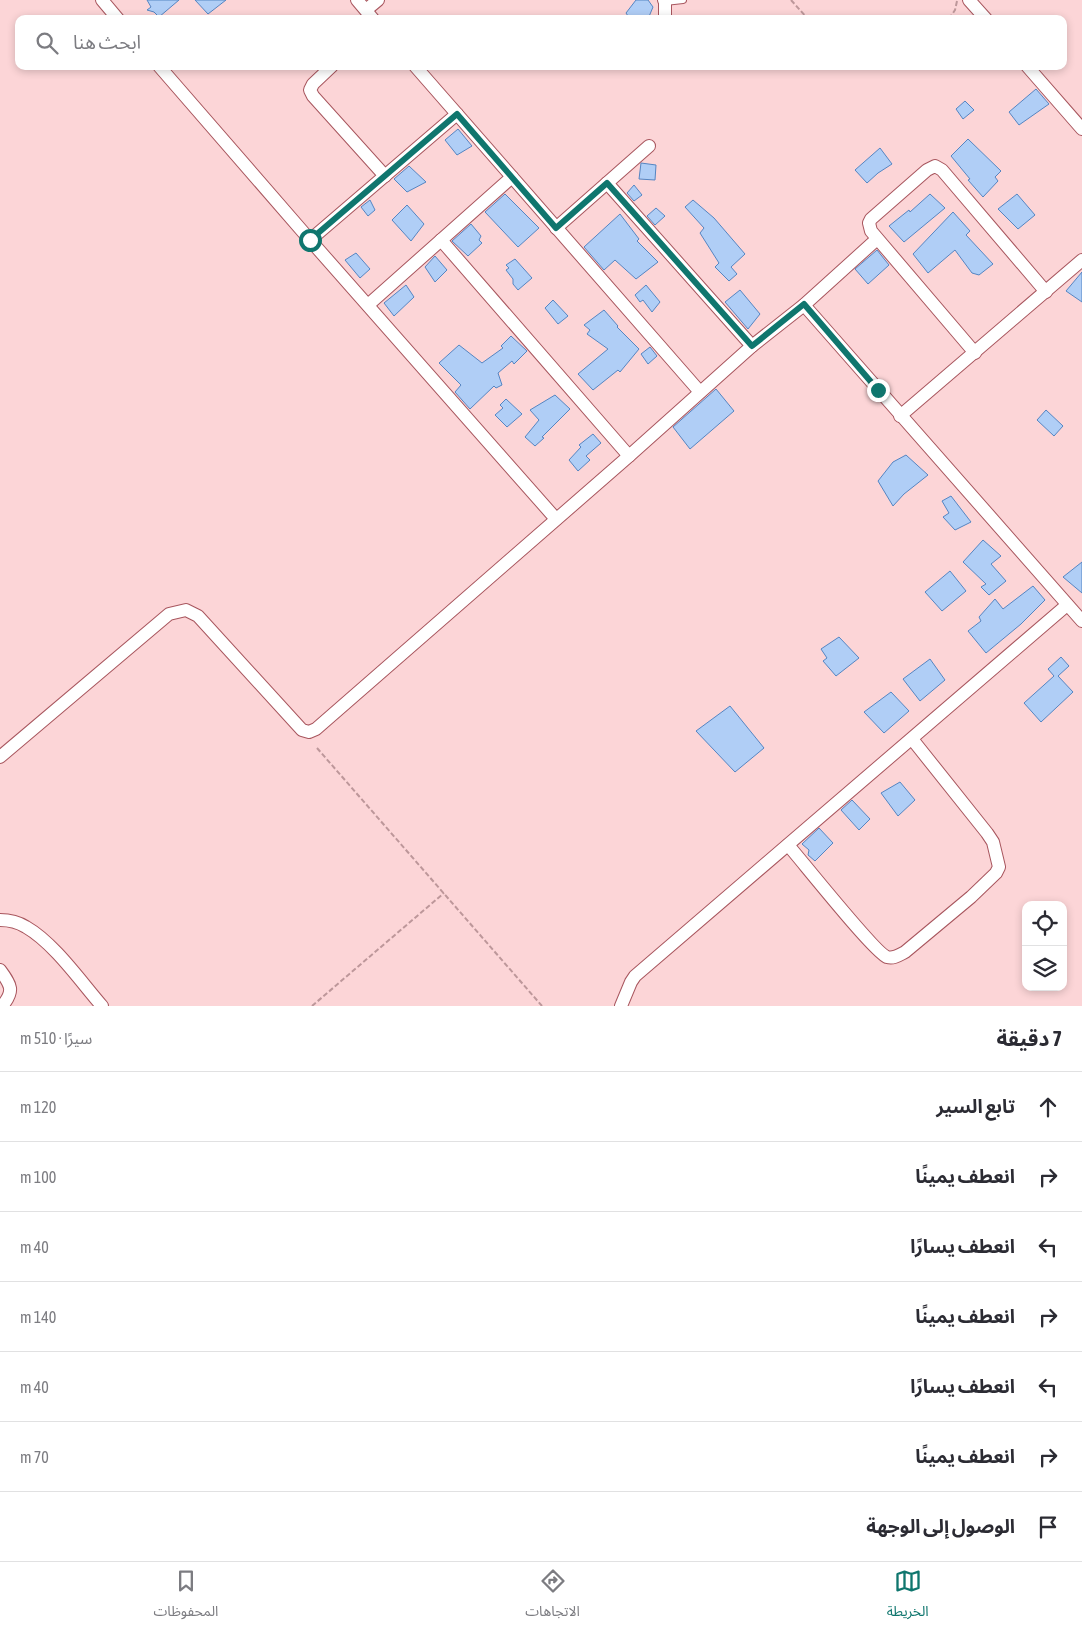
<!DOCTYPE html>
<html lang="ar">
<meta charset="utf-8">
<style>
:root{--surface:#fff;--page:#f7f7f7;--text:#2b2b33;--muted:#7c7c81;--line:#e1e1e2;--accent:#0f766e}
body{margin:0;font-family:"Asap Condensed","Noto Sans Arabic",sans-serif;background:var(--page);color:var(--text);direction:rtl}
.controls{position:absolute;right:15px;bottom:15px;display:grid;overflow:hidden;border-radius:10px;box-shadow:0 2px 8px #0003}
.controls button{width:45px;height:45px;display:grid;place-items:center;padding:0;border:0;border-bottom:1px solid var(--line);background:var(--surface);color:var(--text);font:25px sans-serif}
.stop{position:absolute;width:15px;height:15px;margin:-11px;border:4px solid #0f766e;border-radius:50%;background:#fff}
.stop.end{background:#0f766e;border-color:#fff;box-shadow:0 1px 5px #0008}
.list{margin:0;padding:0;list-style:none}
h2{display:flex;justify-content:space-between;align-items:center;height:65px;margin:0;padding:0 20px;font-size:21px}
h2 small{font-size:16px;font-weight:400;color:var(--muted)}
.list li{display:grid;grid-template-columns:32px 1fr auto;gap:15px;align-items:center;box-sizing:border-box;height:70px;padding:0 20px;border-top:1px solid var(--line)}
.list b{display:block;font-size:19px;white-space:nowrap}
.list em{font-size:16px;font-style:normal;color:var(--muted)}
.icon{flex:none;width:28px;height:28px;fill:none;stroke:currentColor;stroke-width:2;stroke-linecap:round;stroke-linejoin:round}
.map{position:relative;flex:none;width:1082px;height:1006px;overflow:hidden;direction:ltr}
.search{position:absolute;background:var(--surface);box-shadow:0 2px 8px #0003;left:15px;right:15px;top:15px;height:55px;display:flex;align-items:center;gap:12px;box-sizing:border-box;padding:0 18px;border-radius:10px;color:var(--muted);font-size:19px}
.sheet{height:555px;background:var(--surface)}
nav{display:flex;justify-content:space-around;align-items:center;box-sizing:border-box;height:70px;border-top:1px solid var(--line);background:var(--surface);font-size:14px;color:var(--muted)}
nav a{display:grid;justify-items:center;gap:2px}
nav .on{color:var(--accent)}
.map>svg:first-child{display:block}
.building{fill:#b0cef6;stroke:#5585c2}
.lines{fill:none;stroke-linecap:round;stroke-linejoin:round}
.lane-casing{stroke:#a8565e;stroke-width:8}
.street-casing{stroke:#a8565e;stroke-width:14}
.path{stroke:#bd979a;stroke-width:2;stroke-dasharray:5 2.5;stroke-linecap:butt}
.lane{stroke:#fff;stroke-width:6}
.street{stroke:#fff;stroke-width:12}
.route{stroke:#0f766e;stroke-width:6}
</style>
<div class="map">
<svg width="1082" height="1006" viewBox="0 0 1082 1006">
<rect width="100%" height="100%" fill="#fcd5d7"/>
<!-- building -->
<g class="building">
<polygon points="147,0 179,0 159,17 154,12 147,10 151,7"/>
<polygon points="195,0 226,0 208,14"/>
<polygon points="636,0 648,0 653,7 648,19 630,19 626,13"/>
<polygon points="1036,89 1049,104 1019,125 1009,112"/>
<polygon points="965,101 974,110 963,119 956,109"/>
<polygon points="458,129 472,146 457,155 445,140"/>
<polygon points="968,139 1001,171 995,177 998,181 983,197 968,180 970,179 951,156"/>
<polygon points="880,148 892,164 878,173 867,183 855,170"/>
<polygon points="641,163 656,165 655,180 639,179"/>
<polygon points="409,166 426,182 407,192 394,179"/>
<polygon points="634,185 642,195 634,201 627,193"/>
<polygon points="505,194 539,228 518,247 485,212"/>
<polygon points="930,194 945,208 904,242 889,226 909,210 910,212"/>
<polygon points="1017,194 1035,215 1018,229 998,209"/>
<polygon points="370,200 375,210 368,216 361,207"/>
<polygon points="693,200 714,218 745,254 731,267 737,274 729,281 715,267 719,263 700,233 704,228 685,207"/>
<polygon points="407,205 424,224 411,241 392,220"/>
<polygon points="656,208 665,216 655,225 647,216"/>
<polygon points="953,212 970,231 966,235 993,264 979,275 972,273 955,250 928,273 913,254"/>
<polygon points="620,214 639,239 637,241 658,262 636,279 615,260 604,270 584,247"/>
<polygon points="471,224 481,236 479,240 482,243 468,256 452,241"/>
<polygon points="877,250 889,265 868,284 855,269"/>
<polygon points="356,253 370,269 360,278 345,260"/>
<polygon points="435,256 447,270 435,282 425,267"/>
<polygon points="515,259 532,278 518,290 513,284 513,279 506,270 509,268 506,265"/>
<polygon points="1082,272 1082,302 1066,291"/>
<polygon points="406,285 414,297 394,316 384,303"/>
<polygon points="646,285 660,302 652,312 643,300 640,302 635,295"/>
<polygon points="740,290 760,314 748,329 725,302"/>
<polygon points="553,300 568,316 558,324 545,308"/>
<polygon points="604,310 618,326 617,327 639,349 620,372 618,370 593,390 578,374 608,349 587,334 590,330 584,325"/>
<polygon points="511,336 527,351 514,364 512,361 498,373 502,385 496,388 494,386 470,409 455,392 461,385 439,363 459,345 482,363 503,348 501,346"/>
<polygon points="650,347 657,356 648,364 641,354"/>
<polygon points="716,389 734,411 690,449 673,427"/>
<polygon points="555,395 570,409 542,437 544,438 535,446 525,437 539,420 530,410"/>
<polygon points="506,399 522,414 507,427 495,415 503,408 500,405"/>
<polygon points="1046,410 1063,426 1054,436 1037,420"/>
<polygon points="593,434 601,443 586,456 590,460 578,471 569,460 581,447 579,445"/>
<polygon points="906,455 928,475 904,494 893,506 878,481 893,462"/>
<polygon points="951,496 971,522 955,530 943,517 949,513 942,501"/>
<polygon points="983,540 1001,556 991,564 1006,581 989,595 981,587 986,584 963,562"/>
<polygon points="1082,562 1082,593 1063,577"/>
<polygon points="950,571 966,591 942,611 925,592"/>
<polygon points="1033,586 1045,600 1021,624 986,653 968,631 981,621 979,617 995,599 1003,609"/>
<polygon points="839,637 859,658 836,676 823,661 827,658 821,649"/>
<polygon points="1061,657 1069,666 1058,676 1073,692 1041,722 1024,703 1054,676 1048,669"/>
<polygon points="930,659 945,680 920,701 903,679"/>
<polygon points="891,692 909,711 884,733 864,712"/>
<polygon points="730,706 764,748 735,772 696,731"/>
<polygon points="900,782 915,800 898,816 881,793"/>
<polygon points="852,800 870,819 859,830 841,810"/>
<polygon points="819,828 833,843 815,861 808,855 809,850 802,844"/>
</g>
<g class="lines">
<!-- lane casing -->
<g class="lane-casing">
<polyline id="lane" points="665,2 683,0"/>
</g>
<!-- street casing -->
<g class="street-casing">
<g id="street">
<polyline points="102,0 118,19"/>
<polyline points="357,0 373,19"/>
<polyline points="664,0 665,2 665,19"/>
<polyline points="969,0 986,19"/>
<polyline points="366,10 378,0"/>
<polyline points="159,66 310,240 556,519"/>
<polyline points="332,66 313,84 310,90 313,96 385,176"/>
<polyline points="415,66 700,392"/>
<polyline points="1027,66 1082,129"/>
<polyline points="607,183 752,346"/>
<polyline points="556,228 649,146"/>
<polyline points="310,240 457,114"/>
<polyline points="441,240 629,456"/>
<polyline points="368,305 512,177"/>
<polyline points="804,305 1082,621"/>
<polyline points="975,353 871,231 869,223 871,219 927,170 935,166 942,170 1046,292"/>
<polyline points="900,416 1082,260"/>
<polyline points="0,757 169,614 186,610 198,616 302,730 309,732 316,729 629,456 752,346 804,305 877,239"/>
<path d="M788,845C802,861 875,953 887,957C894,959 899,955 905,952L971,897L996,873L999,867L993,842L987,833L912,739"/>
<path d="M0,920C9,920 18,922 26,927C54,943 81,982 102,1006"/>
<path d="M0,970C11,985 15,991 2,1006"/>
<polyline points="621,1006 631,982 635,976 1067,605"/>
</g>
</g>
<!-- path -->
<g class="path">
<polyline points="791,0 808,19"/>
<polyline points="949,19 955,10 957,1"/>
<polyline points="317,748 542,1006"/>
<polyline points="312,1006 444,893"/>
</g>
<!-- lane -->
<use href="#lane" class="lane"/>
<!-- street -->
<use href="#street" class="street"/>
</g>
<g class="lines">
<!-- route -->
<polyline class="route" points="310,240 457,114 556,228 607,183 752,346 804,304 878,390"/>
</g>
</svg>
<div class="controls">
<button><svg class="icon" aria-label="locate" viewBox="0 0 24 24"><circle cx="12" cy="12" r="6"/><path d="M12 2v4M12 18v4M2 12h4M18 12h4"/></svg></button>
<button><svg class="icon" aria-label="layers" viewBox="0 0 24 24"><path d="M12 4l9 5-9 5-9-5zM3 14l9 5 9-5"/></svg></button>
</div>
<div class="stop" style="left:310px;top:240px"></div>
<div class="stop end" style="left:878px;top:390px"></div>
<div class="search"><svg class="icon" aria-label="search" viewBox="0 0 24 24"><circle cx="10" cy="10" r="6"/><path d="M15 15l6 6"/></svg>ابحث هنا</div>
</div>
<section class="sheet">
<h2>7 دقيقة<small>سيرًا · 510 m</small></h2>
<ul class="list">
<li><svg class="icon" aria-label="ahead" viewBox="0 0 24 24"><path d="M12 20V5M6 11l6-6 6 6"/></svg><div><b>تابع السير</b></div><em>120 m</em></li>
<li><svg class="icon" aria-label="right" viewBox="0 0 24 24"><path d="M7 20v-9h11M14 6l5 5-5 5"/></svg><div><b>انعطف يمينًا</b></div><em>100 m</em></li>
<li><svg class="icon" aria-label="left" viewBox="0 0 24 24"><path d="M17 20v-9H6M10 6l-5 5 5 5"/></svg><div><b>انعطف يسارًا</b></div><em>40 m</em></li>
<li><svg class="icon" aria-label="right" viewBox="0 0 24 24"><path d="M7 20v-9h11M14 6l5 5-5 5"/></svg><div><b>انعطف يمينًا</b></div><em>140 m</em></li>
<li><svg class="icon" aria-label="left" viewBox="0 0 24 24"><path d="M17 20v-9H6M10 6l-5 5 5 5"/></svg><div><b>انعطف يسارًا</b></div><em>40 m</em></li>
<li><svg class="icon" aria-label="right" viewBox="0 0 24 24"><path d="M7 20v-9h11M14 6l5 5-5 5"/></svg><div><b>انعطف يمينًا</b></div><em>70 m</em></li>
<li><svg class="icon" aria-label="arrive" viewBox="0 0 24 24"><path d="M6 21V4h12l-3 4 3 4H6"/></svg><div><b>الوصول إلى الوجهة</b></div></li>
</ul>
</section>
<nav>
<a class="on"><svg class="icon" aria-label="map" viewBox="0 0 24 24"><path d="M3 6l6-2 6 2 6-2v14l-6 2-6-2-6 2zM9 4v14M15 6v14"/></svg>الخريطة</a>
<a><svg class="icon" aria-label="directions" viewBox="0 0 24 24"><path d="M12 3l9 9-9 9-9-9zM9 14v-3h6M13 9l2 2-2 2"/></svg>الاتجاهات</a>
<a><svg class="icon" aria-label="saved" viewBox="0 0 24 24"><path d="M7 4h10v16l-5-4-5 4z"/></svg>المحفوظات</a>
</nav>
